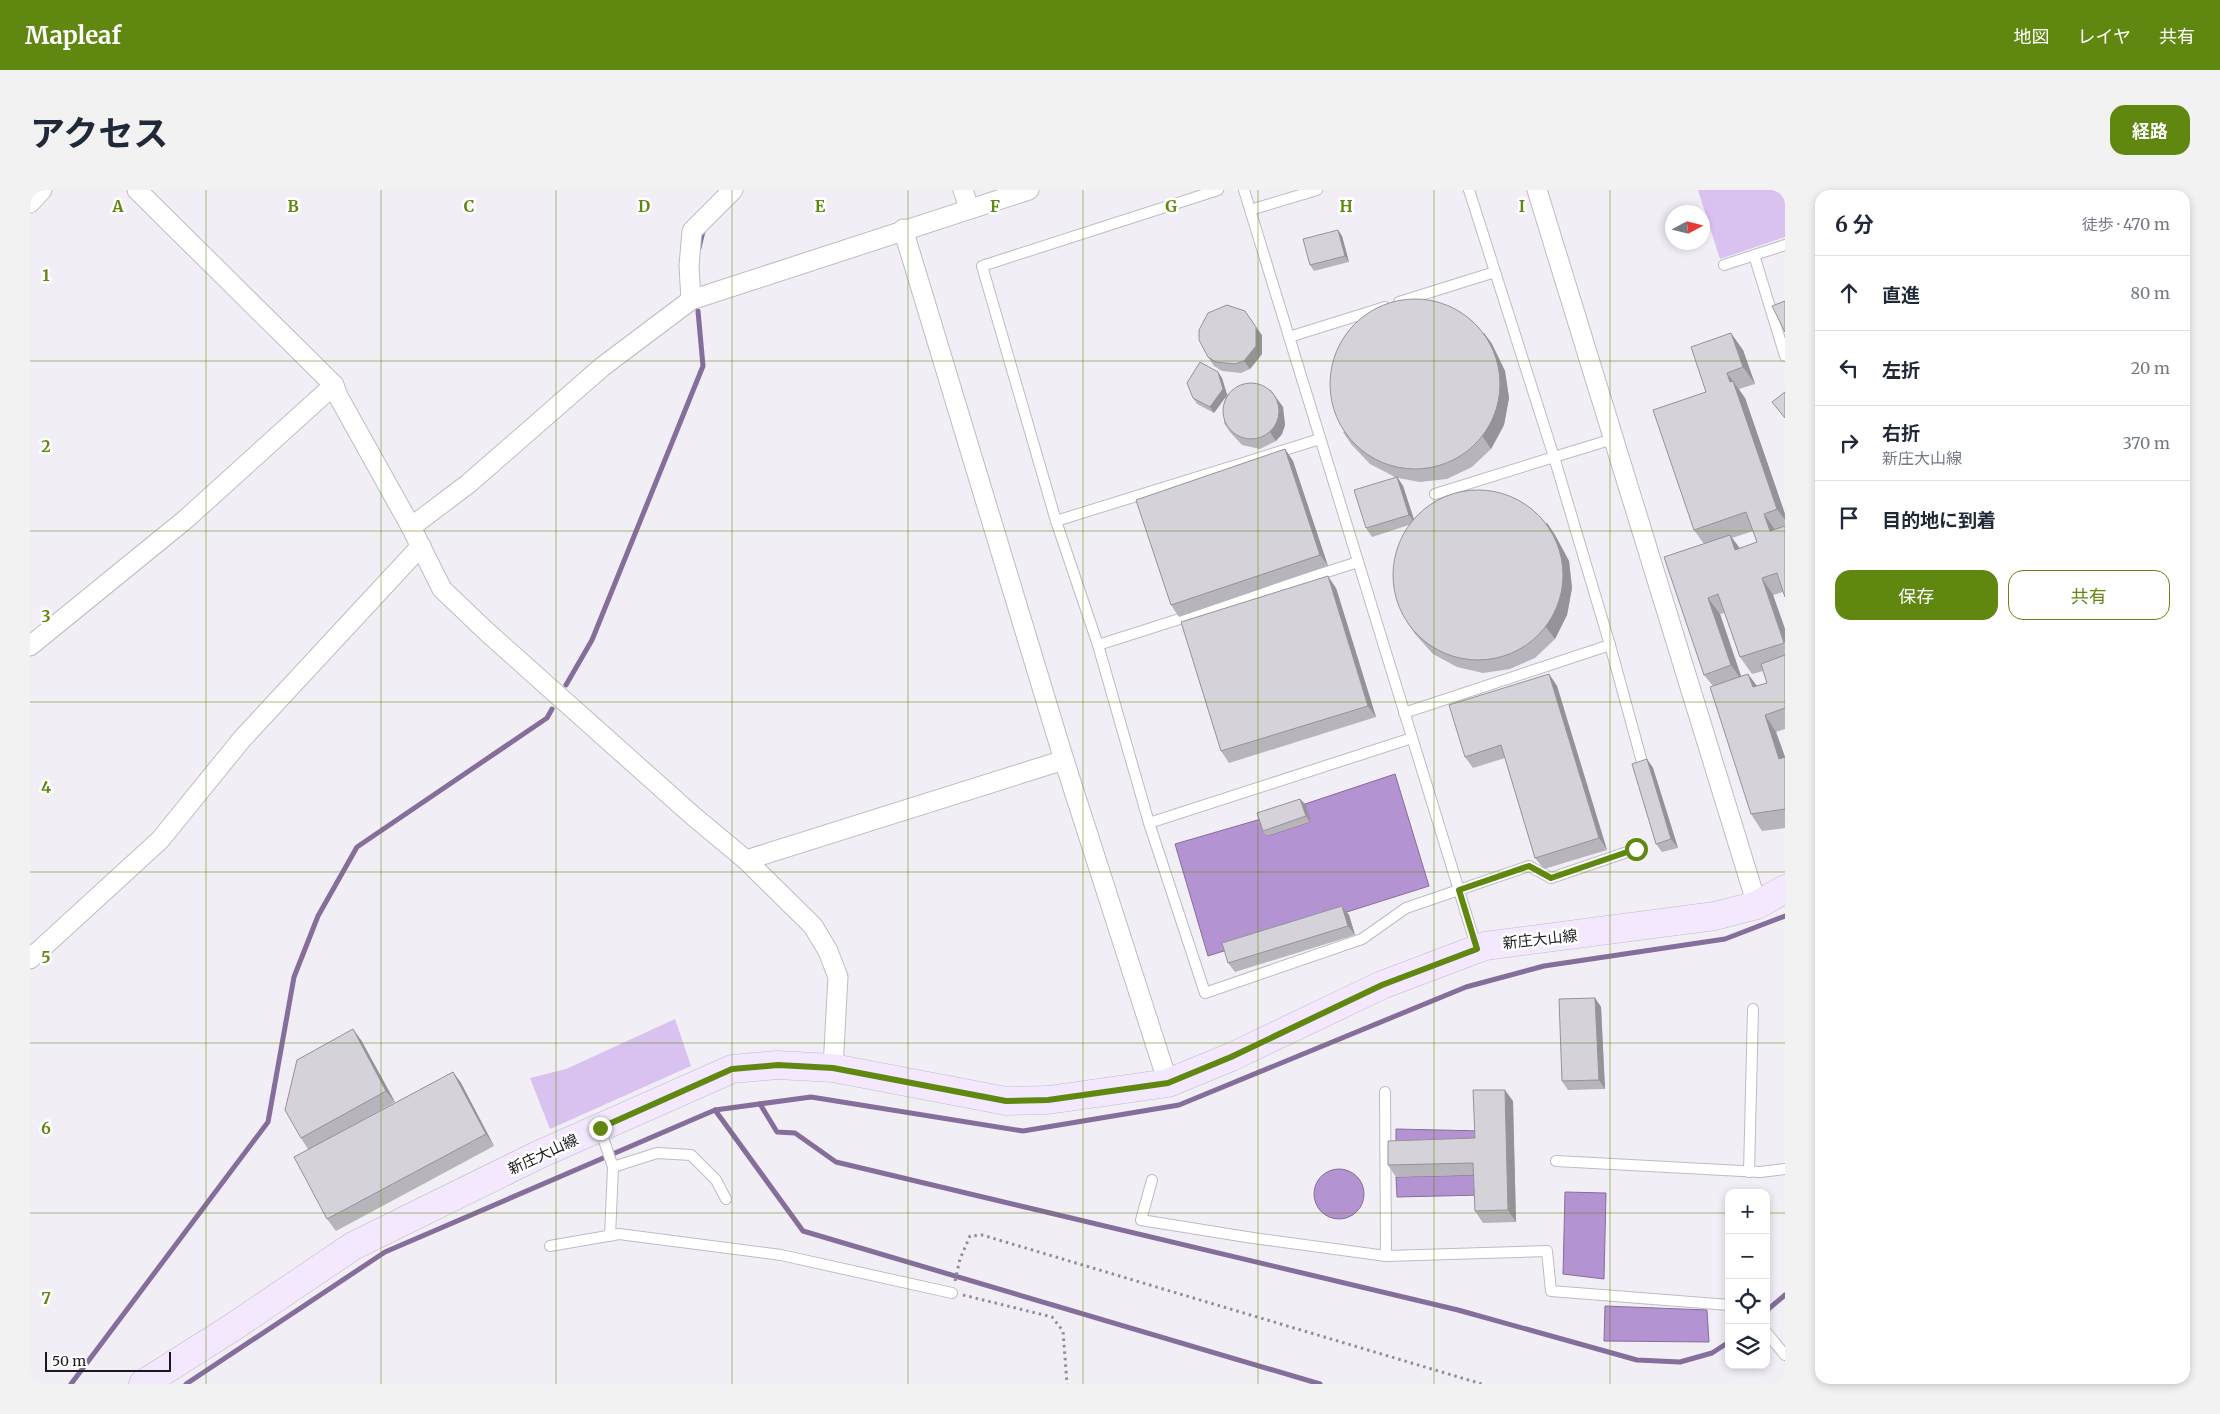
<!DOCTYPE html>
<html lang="ja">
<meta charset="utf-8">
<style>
:root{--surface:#fff;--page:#f2f2f3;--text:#1f2937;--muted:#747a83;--line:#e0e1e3;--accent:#608811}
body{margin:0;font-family:Merriweather,"Noto Sans JP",serif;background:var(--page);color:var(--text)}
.controls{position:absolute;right:15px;bottom:15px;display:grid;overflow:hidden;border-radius:10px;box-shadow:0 2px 8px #0003}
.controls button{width:45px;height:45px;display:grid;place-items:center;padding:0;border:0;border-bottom:1px solid var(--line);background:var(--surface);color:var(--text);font:25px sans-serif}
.compass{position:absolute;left:1635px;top:15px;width:45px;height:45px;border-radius:50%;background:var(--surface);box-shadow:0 2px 8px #0003;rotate:83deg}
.scale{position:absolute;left:15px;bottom:12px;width:126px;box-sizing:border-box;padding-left:5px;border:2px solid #1a191c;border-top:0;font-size:14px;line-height:18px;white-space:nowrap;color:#1a191c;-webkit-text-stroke:4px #fff;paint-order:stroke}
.stop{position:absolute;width:15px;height:15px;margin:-11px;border:4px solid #608811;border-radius:50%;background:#fff}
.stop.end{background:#608811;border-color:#fff;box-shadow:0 1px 5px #0008}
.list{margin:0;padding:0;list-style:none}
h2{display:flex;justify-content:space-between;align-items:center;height:65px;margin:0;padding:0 20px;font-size:21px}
h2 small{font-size:16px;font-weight:400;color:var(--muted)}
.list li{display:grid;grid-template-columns:32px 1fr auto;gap:15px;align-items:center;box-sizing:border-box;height:75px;padding:0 20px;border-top:1px solid var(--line)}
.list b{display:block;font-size:19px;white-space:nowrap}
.list p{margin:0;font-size:16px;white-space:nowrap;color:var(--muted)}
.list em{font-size:16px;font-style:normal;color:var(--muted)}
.actions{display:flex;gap:10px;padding:15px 20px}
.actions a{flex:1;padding:11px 0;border:1px solid var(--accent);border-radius:15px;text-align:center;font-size:18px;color:var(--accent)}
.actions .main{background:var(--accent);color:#fff}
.icon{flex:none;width:28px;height:28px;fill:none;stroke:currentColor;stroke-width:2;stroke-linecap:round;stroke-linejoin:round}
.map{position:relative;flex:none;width:1755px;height:1194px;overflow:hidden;border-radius:15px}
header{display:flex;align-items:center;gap:30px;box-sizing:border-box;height:70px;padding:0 25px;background:var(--accent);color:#fff}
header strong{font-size:24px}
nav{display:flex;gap:28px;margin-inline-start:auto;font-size:18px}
.intro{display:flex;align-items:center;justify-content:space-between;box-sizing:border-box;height:120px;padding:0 30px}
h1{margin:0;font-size:35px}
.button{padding:12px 22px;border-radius:15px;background:var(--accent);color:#fff;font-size:18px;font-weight:700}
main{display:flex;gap:30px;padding:0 30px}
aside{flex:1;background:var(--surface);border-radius:15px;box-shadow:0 2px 8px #0003}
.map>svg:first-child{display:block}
.green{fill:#d9c1f0}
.water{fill:#b393d1;stroke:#856e9b}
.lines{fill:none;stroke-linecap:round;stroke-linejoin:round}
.stream{stroke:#856e9b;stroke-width:5}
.service-casing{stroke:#bfbbc3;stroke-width:12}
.minor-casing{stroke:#bfbbc3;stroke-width:21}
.secondary-casing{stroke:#bfbbc3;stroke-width:29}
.path{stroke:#918f95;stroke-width:3;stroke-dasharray:2.5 4;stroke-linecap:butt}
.service{stroke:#fff;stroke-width:10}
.minor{stroke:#fff;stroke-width:19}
.secondary{stroke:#f3e8fe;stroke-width:28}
.wall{fill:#b7b5bb;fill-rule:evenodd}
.shaded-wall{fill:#959398}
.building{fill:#d5d2d9;stroke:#959398}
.route{stroke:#608811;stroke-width:6}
.grid{fill:none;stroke:#608811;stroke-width:1;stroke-opacity:0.55}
.labels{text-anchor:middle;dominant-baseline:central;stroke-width:5;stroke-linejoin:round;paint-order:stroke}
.street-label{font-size:15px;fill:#1a191c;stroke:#fff}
.grid-label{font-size:16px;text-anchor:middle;font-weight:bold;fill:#608811;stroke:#fff;stroke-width:5;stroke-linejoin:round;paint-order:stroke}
</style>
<header>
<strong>Mapleaf</strong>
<nav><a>地図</a><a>レイヤ</a><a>共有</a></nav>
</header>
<div class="intro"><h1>アクセス</h1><a class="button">経路</a></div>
<main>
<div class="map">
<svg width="1755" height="1194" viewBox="0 0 1755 1194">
<rect width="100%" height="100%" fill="#f2eef6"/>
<!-- green -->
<g class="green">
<polygon points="1668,0 1755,0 1755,47 1690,69"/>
<polygon points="645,829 661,876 520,939 500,888 536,879"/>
</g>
<!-- water -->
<g class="water">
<polygon points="1365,584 1399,696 1178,766 1145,654 1231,629 1237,646 1280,632 1275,614"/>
<polygon points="1366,939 1452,941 1453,960 1366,962"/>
<circle cx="1309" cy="1004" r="25"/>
<polygon points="1451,985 1452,1005 1367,1007 1366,987"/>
<polygon points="1535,1002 1576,1003 1574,1089 1533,1084"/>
<polygon points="1575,1116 1677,1120 1679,1152 1574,1151"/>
</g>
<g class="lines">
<!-- stream -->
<g class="stream">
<polyline points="669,58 674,37"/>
<polyline points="536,495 562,450 673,176 668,121"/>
<polyline points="730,914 747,942 765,943 806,972 1428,1120 1607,1170 1650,1172 1682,1163 1699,1152"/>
<polyline points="685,920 773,1041 1290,1194"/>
<polyline points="1736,1121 1755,1105"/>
<polyline points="41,1194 238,932 264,787 288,726 327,657 517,528 522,519"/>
<polyline points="156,1194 355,1062 685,920 781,907 993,941 1149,915 1436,797 1514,776 1695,749 1755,726"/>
</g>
<!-- service casing -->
<g class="service-casing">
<g id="service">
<polyline points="1214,0 1447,759"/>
<polyline points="1439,0 1524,267 1583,249"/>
<polyline points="1220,20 1287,0"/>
<polyline points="1724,65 1755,166"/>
<polyline points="1694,75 1755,55"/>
<polyline points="1369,112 1465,82"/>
<polyline points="1259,147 1355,117"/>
<polyline points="1405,304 1524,267 1580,455"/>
<polyline points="1026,331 952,76 1188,0"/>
<polyline points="1068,455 1026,331 1290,249"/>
<polyline points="1374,523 1580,455 1612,572"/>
<polyline points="1382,548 1119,633 1175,803 1332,749 1376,718 1499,676 1521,688 1606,659"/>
<polyline points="1119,633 1068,455 1328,372"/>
<polyline points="1355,902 1356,1066 1517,1061 1521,1101 1699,1115"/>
<polyline points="570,939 583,977 627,963 661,965 686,990 696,1009"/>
<polyline points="1526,971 1730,982 1755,979"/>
<polyline points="1719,982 1723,819"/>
<polyline points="1122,990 1111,1030 1223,1048 1356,1066"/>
<polyline points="580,1046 583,977"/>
<polyline points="520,1056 589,1044 751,1065 922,1103"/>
<polyline points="1736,1142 1755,1165"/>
</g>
</g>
<!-- minor casing -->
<g class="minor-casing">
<g id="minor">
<polyline points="107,0 304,195 308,206 381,337 412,399 457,442 662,625 716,670 783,736 798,761 808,787 803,878"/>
<polyline points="933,0 939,18"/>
<polyline points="1507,0 1727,715"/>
<polyline points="0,13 12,0"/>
<polyline points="873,39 1034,570 1138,893"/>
<polyline points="661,110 659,76 662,41 703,0"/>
<polyline points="381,337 438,294 572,177 661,110 999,0"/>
<polyline points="0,456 156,329 304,195"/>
<polyline points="716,670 1034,570"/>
<polyline points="0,769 130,650 212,549 391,356"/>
</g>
</g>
<!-- secondary casing -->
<g class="secondary-casing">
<polyline id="secondary" points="113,1194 203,1137 323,1056 508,965 702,879 747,875 803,878 976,911 1018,910 1138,893 1201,867 1352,795 1455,756 1685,726 1727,715 1755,699"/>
</g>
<!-- path -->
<g class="path">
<polyline points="925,1091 930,1069 940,1046 952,1045 1452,1194"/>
<polyline points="933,1105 1022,1127 1033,1141 1037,1194"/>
</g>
<!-- service -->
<use href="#service" class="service"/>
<!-- minor -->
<use href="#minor" class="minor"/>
<!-- secondary -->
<use href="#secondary" class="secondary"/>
</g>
<!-- wall -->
<g class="wall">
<polygon points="1308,40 1312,46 1319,72 1284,81 1280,75"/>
<polygon points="1454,143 1462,154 1475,181 1479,208 1474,235 1461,259 1442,277 1417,289 1390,292 1368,288 1373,296 1384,329 1517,333 1525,345 1539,371 1542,398 1537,425 1525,449 1505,468 1480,479 1453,483 1427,477 1403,464 1385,444 1377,432 1379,335 1342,347 1336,338 1365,287 1340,274 1321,254 1313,242"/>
<polygon points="1232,145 1232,164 1220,179 1211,183 1192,181 1184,176 1178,167"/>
<path d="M1713,160L1725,194L1709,199L1715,208L1755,324V407L1753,402L1743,405L1755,439V539L1746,542L1755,567V638L1732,641L1721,624L1683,496L1674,485V354L1664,340L1676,202ZM1723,341L1727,352L1710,358L1702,348ZM1695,423L1710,467L1722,484L1733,481L1737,493L1726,496L1718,484L1711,486L1690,424Z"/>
<polygon points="1188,182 1192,188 1197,204 1241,200 1253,217 1255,235 1252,244 1246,251 1230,259 1212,255 1200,242 1194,233 1195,208 1184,223 1167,214 1163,208"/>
<polygon points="1255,259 1263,271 1298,376 1149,427 1141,415"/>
<polygon points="1306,398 1346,527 1199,573 1191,561"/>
<polygon points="1519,484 1527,496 1577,660 1514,679 1505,668 1475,568 1443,578 1435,567"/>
<polygon points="1617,569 1623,578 1648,658 1632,662 1626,654"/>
<polygon points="1270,609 1275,614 1280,632 1237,646 1233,641"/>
<polygon points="1312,716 1319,725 1325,745 1205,782 1198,773"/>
<polygon points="1565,808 1571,817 1575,899 1538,900 1532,891"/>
<polygon points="331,850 365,912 329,932 423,882 431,893 464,956 306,1041 297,1029 278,959 271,948"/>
<polygon points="1483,911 1486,1032 1453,1033 1445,1021 1444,985 1366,987 1358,975 1445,948"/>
</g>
<!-- shaded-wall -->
<g class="shaded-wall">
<polygon points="1308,40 1312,46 1319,72 1315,66"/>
<polygon points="1226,137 1232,145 1232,164 1220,179 1214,171"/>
<polygon points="1454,143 1462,154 1475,181 1479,208 1474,235 1461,259 1453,247"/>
<polygon points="1701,143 1713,160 1725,194 1713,177"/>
<polygon points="1188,182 1192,188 1197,205 1184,223 1180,217"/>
<polygon points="1697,183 1715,208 1755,324 1755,330 1747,319"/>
<polygon points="1247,209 1253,217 1255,235 1252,244 1246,251 1240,242"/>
<polygon points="1255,259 1263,271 1298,376 1290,365"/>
<polygon points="1367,287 1373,296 1385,333 1379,325"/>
<polygon points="1734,324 1746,341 1740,341"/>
<polygon points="1517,333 1525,345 1539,371 1542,398 1537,425 1525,449 1516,437"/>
<polygon points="1700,345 1712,362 1705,360"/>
<polygon points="1298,386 1306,398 1346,527 1338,516"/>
<polygon points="1732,388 1743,405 1755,439 1755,454"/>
<polygon points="1678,408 1690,424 1713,492 1701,475"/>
<polygon points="1519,484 1527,496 1577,660 1569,648"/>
<polygon points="1718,484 1730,500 1723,497"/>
<polygon points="1735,525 1746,542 1755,567 1749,569"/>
<polygon points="1617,569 1623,578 1648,658 1641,649"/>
<polygon points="1270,609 1275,614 1280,632 1276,626"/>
<polygon points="1312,716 1319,725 1325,745 1318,736"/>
<polygon points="1565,808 1571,817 1575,899 1569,890"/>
<polygon points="323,839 331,850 365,912 356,901"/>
<polygon points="423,882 431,893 464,956 456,944"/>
<polygon points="1475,900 1483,911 1486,1032 1478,1020"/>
</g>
<!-- building -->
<g class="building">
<polygon points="1308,40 1315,66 1280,75 1273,49"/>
<circle cx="1385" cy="194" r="85"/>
<polygon points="1755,111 1755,142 1742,116"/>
<polygon points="1197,115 1215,121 1226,137 1226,156 1214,171 1205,174 1186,172 1178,167 1169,150 1169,140 1178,123"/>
<polygon points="1701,143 1713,177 1697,183 1700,192 1703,191 1747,319 1734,324 1740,341 1755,336 1755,407 1747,383 1732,388 1754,453 1710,467 1688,404 1678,408 1701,475 1674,485 1634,367 1700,345 1705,360 1727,352 1716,322 1664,340 1623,220 1676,202 1661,157"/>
<polygon points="1170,172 1188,182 1193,199 1180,217 1163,208 1157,193"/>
<circle cx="1221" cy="221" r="28"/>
<polygon points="1755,202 1755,228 1742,212"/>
<polygon points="1255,259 1290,365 1141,415 1106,310"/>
<polygon points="1367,287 1379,325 1336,338 1324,300"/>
<circle cx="1448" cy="385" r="85"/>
<polygon points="1298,386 1338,516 1191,561 1151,432"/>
<polygon points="1755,465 1755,518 1735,525 1749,569 1755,567 1755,619 1721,624 1680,497 1718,484 1723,497 1737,493 1731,474"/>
<polygon points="1519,484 1569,648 1505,668 1471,555 1435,567 1419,515"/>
<polygon points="1617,569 1641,649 1626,654 1602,574"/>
<polygon points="1270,609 1276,626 1233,641 1227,623"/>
<polygon points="1312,716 1318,736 1198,773 1192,753"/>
<polygon points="1565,808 1569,890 1532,891 1529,809"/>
<polygon points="323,839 356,901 271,948 255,920 267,870"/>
<polygon points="423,882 456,944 297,1029 264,967"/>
<polygon points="1443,900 1475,900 1478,1020 1445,1021 1443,973 1358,975 1358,951 1445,948"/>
</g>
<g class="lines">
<!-- route -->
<polyline class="route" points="570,938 702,879 748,875 803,878 976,911 1018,910 1138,893 1201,867 1352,795 1447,759 1429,700 1499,676 1521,688 1606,659"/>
</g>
<!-- grid -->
<path class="grid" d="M176,0V1194M351,0V1194M526,0V1194M702,0V1194M878,0V1194M1053,0V1194M1228,0V1194M1404,0V1194M1580,0V1194M0,171H1755M0,341H1755M0,512H1755M0,682H1755M0,853H1755M0,1023H1699M1736,1023H1755"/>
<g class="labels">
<!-- street labels -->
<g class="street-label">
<text transform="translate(1510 749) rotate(-6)">新庄大山線</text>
<text transform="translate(513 964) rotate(-25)">新庄大山線</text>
</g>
</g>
<g class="grid-label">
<text x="88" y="22">A</text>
<text x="263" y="22">B</text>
<text x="439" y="22">C</text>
<text x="614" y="22">D</text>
<text x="790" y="22">E</text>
<text x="965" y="22">F</text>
<text x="1141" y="22">G</text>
<text x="1316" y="22">H</text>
<text x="1492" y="22">I</text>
<text x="16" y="91">1</text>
<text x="16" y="262">2</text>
<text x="16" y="432">3</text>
<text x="16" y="603">4</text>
<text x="16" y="773">5</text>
<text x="16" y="944">6</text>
<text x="16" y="1114">7</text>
</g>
</svg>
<div class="controls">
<button>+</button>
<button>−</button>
<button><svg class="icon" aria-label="locate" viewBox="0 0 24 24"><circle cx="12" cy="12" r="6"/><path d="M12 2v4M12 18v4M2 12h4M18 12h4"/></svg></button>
<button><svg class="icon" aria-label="layers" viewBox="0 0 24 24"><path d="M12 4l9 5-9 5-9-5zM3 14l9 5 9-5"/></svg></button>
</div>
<svg class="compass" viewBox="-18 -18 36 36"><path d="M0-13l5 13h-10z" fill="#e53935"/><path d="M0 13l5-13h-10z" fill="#747a83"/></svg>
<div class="scale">50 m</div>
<div class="stop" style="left:1606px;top:659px"></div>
<div class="stop end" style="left:570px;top:938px"></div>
</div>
<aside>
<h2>6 分<small>徒歩 · 470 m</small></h2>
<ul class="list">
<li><svg class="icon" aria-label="ahead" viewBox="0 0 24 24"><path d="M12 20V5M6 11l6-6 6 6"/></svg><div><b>直進</b></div><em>80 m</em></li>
<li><svg class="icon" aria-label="left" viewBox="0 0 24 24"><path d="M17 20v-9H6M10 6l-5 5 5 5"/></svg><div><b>左折</b></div><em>20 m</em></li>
<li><svg class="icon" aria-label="right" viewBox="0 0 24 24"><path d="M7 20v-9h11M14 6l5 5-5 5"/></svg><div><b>右折</b><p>新庄大山線</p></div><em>370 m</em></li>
<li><svg class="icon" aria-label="arrive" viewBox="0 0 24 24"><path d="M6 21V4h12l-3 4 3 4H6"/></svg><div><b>目的地に到着</b></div></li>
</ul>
<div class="actions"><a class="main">保存</a><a>共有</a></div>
</aside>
</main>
